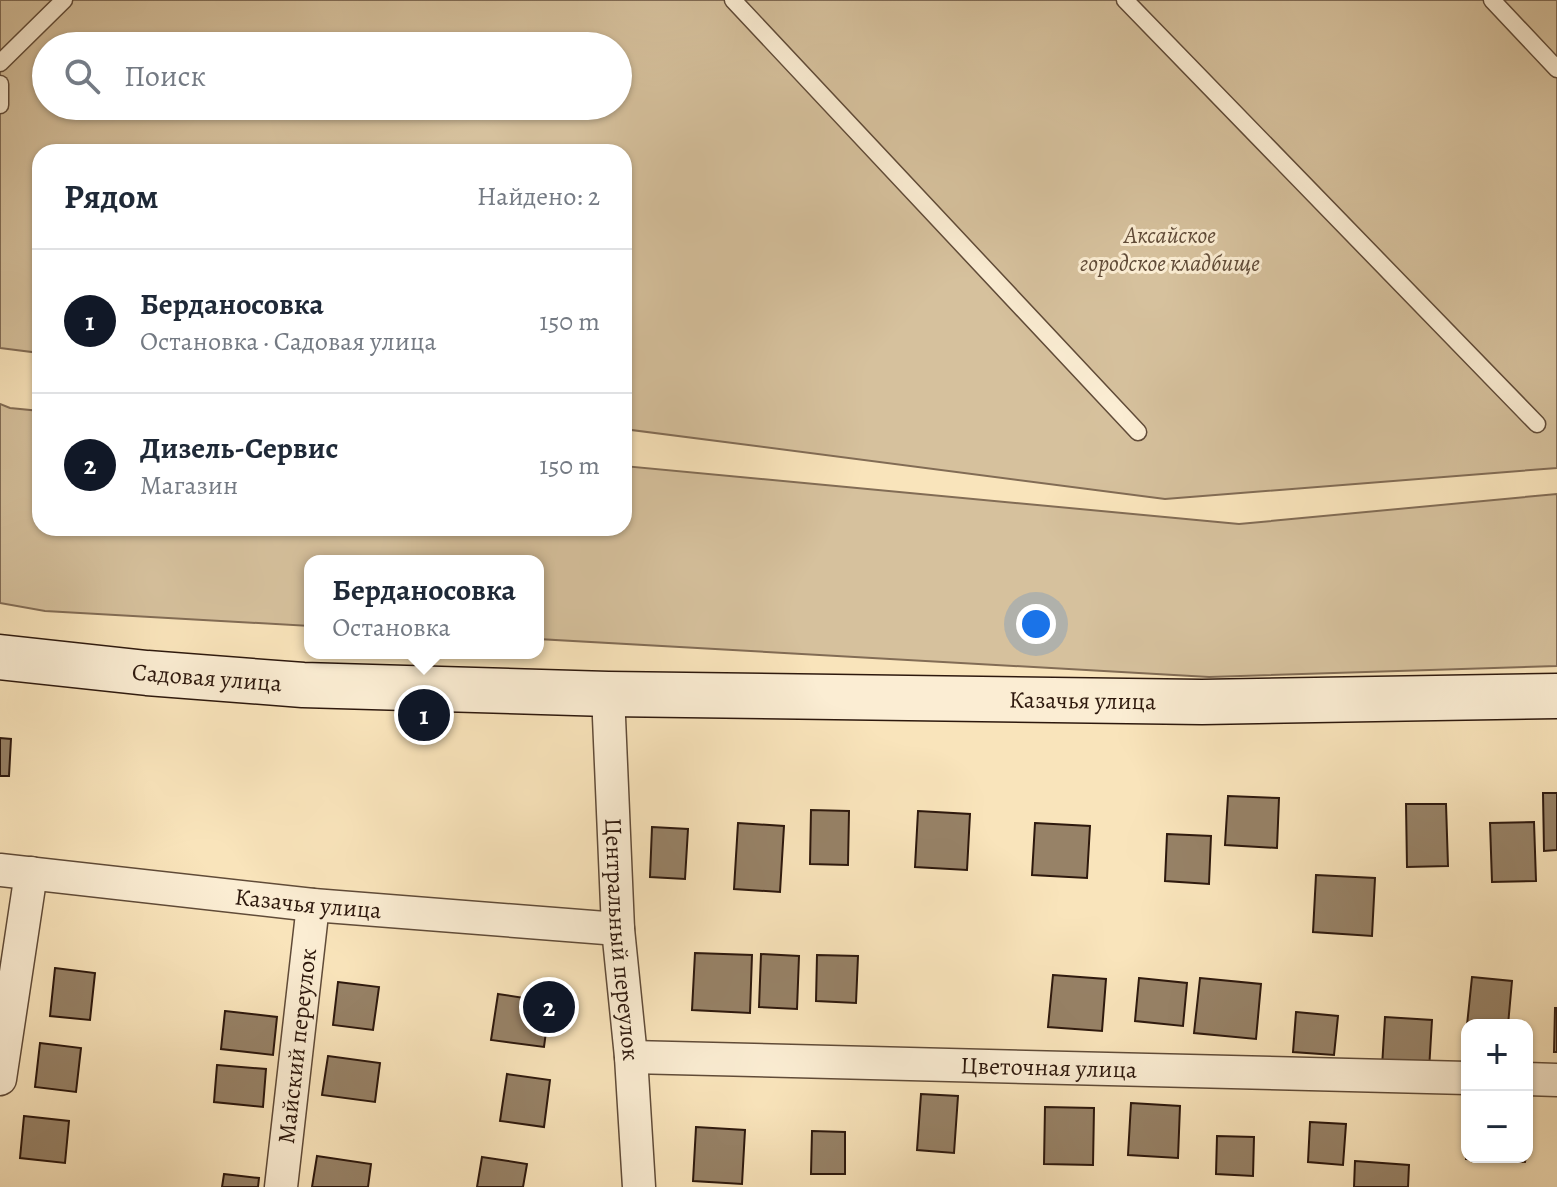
<!DOCTYPE html>
<html lang="ru">
<meta charset="utf-8">
<style>
:root{--surface:#fff;--page:#f6f6f7;--text:#1f2937;--muted:#747a83;--line:#e0e1e3;--accent:#111827}
body{margin:0;font-family:Alegreya,serif;background:var(--page);color:var(--text)}
.controls{position:absolute;right:24px;bottom:24px;display:grid;overflow:hidden;border-radius:16px;box-shadow:0 2px 6px #0004}
.controls button{width:72px;height:72px;display:grid;place-items:center;padding:0;border:0;border-bottom:2px solid var(--line);background:var(--surface);color:var(--text);font:40px sans-serif}
.you{position:absolute;left:1036px;top:624px;width:28px;height:28px;margin:-20px;border:6px solid #fff;border-radius:50%;background:#1a73e8;box-shadow:0 0 0 12px #1a73e833}
.badge{display:grid;place-items:center;width:52px;height:52px;border-radius:50%;background:var(--accent);color:#fff;font-size:26px;font-weight:700}
.pin{position:absolute;translate:-50% -50%;border:4px solid #fff;box-shadow:0 2px 8px #0006}
.popup{position:absolute;left:304px;top:555px;width:240px;height:104px;box-sizing:border-box;display:grid;place-content:center;border-radius:16px;background:var(--surface);filter:drop-shadow(0 2px 6px #0005);font-size:26px;white-space:nowrap;color:var(--muted)}
.popup b{font-size:30px;color:var(--text)}
.popup::after{content:'';position:absolute;left:50%;top:100%;margin-left:-16px;border:16px solid transparent;border-top-color:var(--surface)}
.list{margin:0;padding:0;list-style:none}
h2{display:flex;justify-content:space-between;align-items:center;height:104px;margin:0;padding:0 32px;font-size:34px}
h2 small{font-size:26px;font-weight:400;color:var(--muted)}
.list li{display:grid;grid-template-columns:52px 1fr auto;gap:24px;align-items:center;box-sizing:border-box;height:144px;padding:0 32px;border-top:2px solid var(--line)}
.list b{display:block;font-size:30px;white-space:nowrap}
.list p{margin:0;font-size:26px;white-space:nowrap;color:var(--muted)}
.list em{font-size:26px;font-style:normal;color:var(--muted)}
.icon{flex:none;width:44px;height:44px;fill:none;stroke:currentColor;stroke-width:2;stroke-linecap:round;stroke-linejoin:round}
.map{position:relative;flex:none;width:1557px;height:1187px;overflow:hidden}
.search{position:absolute;background:var(--surface);box-shadow:0 2px 6px #0004;left:32px;top:32px;width:600px;height:88px;display:flex;align-items:center;gap:20px;box-sizing:border-box;padding:0 28px;border-radius:44px;color:var(--muted);font-size:30px}
.panel{position:absolute;background:var(--surface);box-shadow:0 2px 6px #0004;left:32px;top:144px;width:600px;height:392px;border-radius:24px}
.map>svg:first-child{display:block}
.green{fill:#d6c19d;stroke:#826c55;stroke-width:2;fill-rule:evenodd}
.building{fill:#978267;stroke:#2d180d;stroke-width:2}
.lines{fill:none;stroke-linecap:round;stroke-linejoin:round}
.service-casing{stroke:#604b38;stroke-width:19}
.minor-casing{stroke:#604b38;stroke-width:35}
.secondary-casing{stroke:#2d180d;stroke-width:47}
.service{stroke:#fbedd3;stroke-width:16}
.minor{stroke:#fbedd3;stroke-width:32}
.secondary{stroke:#fbedd3;stroke-width:44}
.labels{text-anchor:middle;dominant-baseline:central;stroke-width:6;stroke-linejoin:round;paint-order:stroke}
.park-label{font-size:24px;font-style:italic;fill:#604b38;stroke:#fbedd3}
.street-label{font-size:24px;fill:#2d180d;stroke:#fbedd3}
</style>
<div class="map">
<svg width="1557" height="1187" viewBox="0 0 1557 1187">
<rect width="100%" height="100%" fill="#f9e4bb"/>
<filter id="stains"><feTurbulence type="fractalNoise" baseFrequency=".0025" numOctaves="4"/><feColorMatrix values="0 0 0 0 .2 0 0 0 0 .09 0 0 0 0 .02 0 0 0 .5 -.17"/></filter>
<radialGradient id="worn" r=".72"><stop offset=".6" stop-color="#630" stop-opacity="0"/><stop offset="1" stop-color="#630" stop-opacity=".3"/></radialGradient>
<!-- green -->
<g class="green">
<path d="M0,0H1557V468L1165,499L624,429V152H40V353L0,348ZM46,46H618V106H46Z"/>
<polygon points="0,404 10,408 40,411 40,528 624,528 624,466 1239,524 1557,494 1557,666 1209,677 538,639 538,561 310,561 310,626 45,611 0,603"/>
</g>
<!-- building -->
<g class="building">
<polygon points="0,738 11,739 9,776 0,776"/>
<polygon points="1543,793 1557,793 1557,850 1544,851"/>
<polygon points="1228,796 1279,798 1277,848 1225,845"/>
<polygon points="1406,804 1446,804 1448,866 1407,867"/>
<polygon points="811,810 849,811 848,865 810,864"/>
<polygon points="918,811 970,814 967,870 915,867"/>
<polygon points="1534,822 1536,881 1492,882 1490,823"/>
<polygon points="738,823 784,826 780,892 734,889"/>
<polygon points="1035,823 1090,826 1087,878 1032,875"/>
<polygon points="652,827 688,829 685,879 650,877"/>
<polygon points="1167,834 1211,836 1209,884 1165,881"/>
<polygon points="1316,875 1375,878 1372,936 1313,932"/>
<polygon points="695,953 752,955 750,1013 692,1010"/>
<polygon points="761,954 799,956 797,1009 759,1007"/>
<polygon points="817,955 858,956 856,1003 816,1001"/>
<polygon points="55,968 95,973 90,1020 50,1016"/>
<polygon points="1053,975 1106,979 1102,1031 1048,1027"/>
<polygon points="1472,977 1512,981 1508,1025 1467,1025"/>
<polygon points="1139,978 1187,983 1183,1026 1135,1021"/>
<polygon points="1200,978 1261,984 1256,1039 1194,1033"/>
<polygon points="338,982 379,987 373,1030 333,1025"/>
<polygon points="498,994 550,1002 544,1047 491,1040"/>
<polygon points="1555,1008 1557,1008 1557,1052 1554,1052"/>
<polygon points="225,1011 277,1017 273,1055 221,1049"/>
<polygon points="1296,1012 1338,1016 1334,1055 1293,1052"/>
<polygon points="1385,1017 1432,1020 1429,1070 1382,1067"/>
<polygon points="40,1043 81,1048 76,1092 35,1087"/>
<polygon points="328,1056 380,1063 375,1102 322,1095"/>
<polygon points="217,1065 266,1069 263,1107 214,1102"/>
<polygon points="507,1074 550,1080 544,1127 500,1121"/>
<polygon points="921,1094 958,1096 954,1153 917,1150"/>
<polygon points="1131,1103 1180,1106 1178,1158 1128,1155"/>
<polygon points="1045,1107 1094,1108 1093,1165 1044,1164"/>
<polygon points="24,1116 69,1121 65,1163 20,1158"/>
<polygon points="1310,1122 1346,1124 1343,1165 1308,1162"/>
<polygon points="696,1127 745,1130 742,1184 693,1181"/>
<polygon points="812,1131 845,1132 845,1174 811,1174"/>
<polygon points="1467,1135 1467,1157 1526,1157 1525,1162 1466,1159"/>
<polygon points="1217,1136 1254,1137 1253,1176 1216,1174"/>
<polygon points="317,1156 371,1164 368,1187 312,1187"/>
<polygon points="482,1157 527,1164 523,1187 477,1187"/>
<polygon points="1355,1161 1409,1165 1408,1187 1354,1187"/>
<polygon points="224,1174 259,1178 258,1187 222,1187"/>
</g>
<g class="lines">
<!-- service casing -->
<g class="service-casing">
<g id="service">
<polyline points="733,0 1138,432"/>
<polyline points="1125,0 1537,424"/>
<polyline points="1492,0 1557,69"/>
<polyline points="0,63 64,0"/>
<polyline points="0,84 0,105"/>
</g>
</g>
<!-- minor casing -->
<g class="minor-casing">
<g id="minor">
<path id="s1" d="M608,694L618,929L631,1057L639,1187"/>
<path id="s2" d="M0,870L313,905L618,929"/>
<path id="s3" d="M631,1057L1467,1078"/>
<polyline points="0,1079 31,873"/>
<polyline points="1527,1079 1557,1080"/>
<path id="s4" d="M281,1187L313,905"/>
</g>
</g>
<!-- secondary casing -->
<g class="secondary-casing">
<g id="secondary">
<path id="s5" d="M0,657L147,673L303,685L608,694L1202,702L1557,696"/>
</g>
</g>
<!-- service -->
<use href="#service" class="service"/>
<!-- minor -->
<use href="#minor" class="minor"/>
<!-- secondary -->
<use href="#secondary" class="secondary"/>
</g>
<g class="labels">
<!-- park labels -->
<g class="park-label">
<text x="1170" y="235">Аксайское<tspan x="1170" dy="28">городское кладбище</tspan></text>
</g>
<!-- street labels -->
<g class="street-label">
<text stroke="none"><textPath href="#s5" startOffset="208">Садовая улица</textPath></text>
<text stroke="none"><textPath href="#s5" startOffset="1084">Казачья улица</textPath></text>
<text stroke="none"><textPath href="#s2" startOffset="310">Казачья улица</textPath></text>
<text stroke="none"><textPath href="#s1" startOffset="246">Центральный переулок</textPath></text>
<text stroke="none"><textPath href="#s4" startOffset="142">Майский переулок</textPath></text>
<text stroke="none"><textPath href="#s3" startOffset="418">Цветочная улица</textPath></text>
</g>
</g>
<rect width="100%" height="100%" filter="url(#stains)"/>
<rect width="100%" height="100%" fill="url(#worn)"/>
</svg>
<div class="controls">
<button>+</button>
<button>−</button>
</div>
<div class="you"></div>
<div class="pin badge" style="left:424px;top:715px">1</div>
<div class="popup"><b>Берданосовка</b>Остановка</div>
<div class="pin badge" style="left:549px;top:1007px">2</div>
<div class="search"><svg class="icon" aria-label="search" viewBox="0 0 24 24"><circle cx="10" cy="10" r="6"/><path d="M15 15l6 6"/></svg>Поиск</div>
<section class="panel">
<h2>Рядом<small>Найдено: 2</small></h2>
<ul class="list">
<li><span class="badge">1</span><div><b>Берданосовка</b><p>Остановка · Садовая улица</p></div><em>150 m</em></li>
<li><span class="badge">2</span><div><b>Дизель-Сервис</b><p>Магазин</p></div><em>150 m</em></li>
</ul>
</section>
</div>
